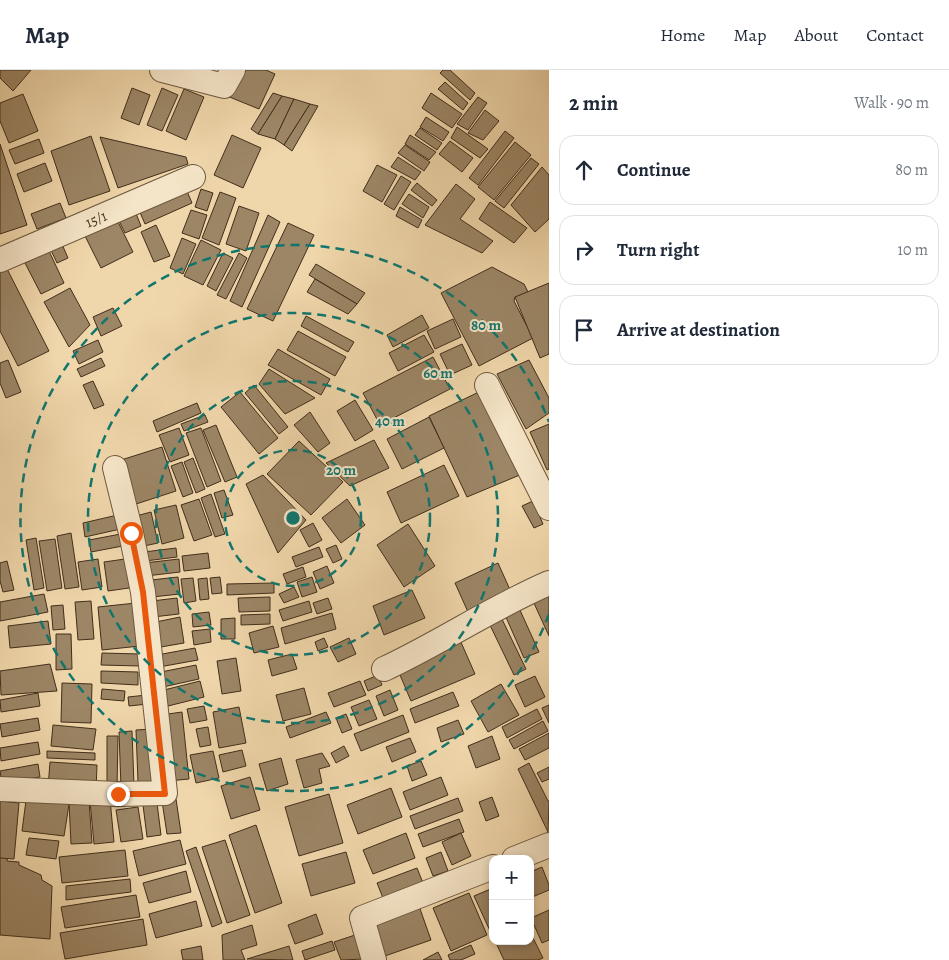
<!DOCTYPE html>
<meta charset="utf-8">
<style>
:root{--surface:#fff;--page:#f6f6f7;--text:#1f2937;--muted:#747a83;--line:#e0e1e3}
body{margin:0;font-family:Alegreya,serif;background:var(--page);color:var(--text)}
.controls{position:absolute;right:15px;bottom:15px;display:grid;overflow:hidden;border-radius:10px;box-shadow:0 2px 8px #0003}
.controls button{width:45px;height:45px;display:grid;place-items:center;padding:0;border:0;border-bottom:1px solid var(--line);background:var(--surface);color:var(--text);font:25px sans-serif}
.stop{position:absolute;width:15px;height:15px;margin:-11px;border:4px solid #ea580c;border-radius:50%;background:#fff}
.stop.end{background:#ea580c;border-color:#fff;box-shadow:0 1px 5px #0008}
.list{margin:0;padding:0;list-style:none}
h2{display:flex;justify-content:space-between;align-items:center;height:65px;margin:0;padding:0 20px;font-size:21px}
h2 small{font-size:16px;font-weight:400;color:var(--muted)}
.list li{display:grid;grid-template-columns:32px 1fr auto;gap:15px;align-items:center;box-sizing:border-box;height:70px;margin:0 10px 10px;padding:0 10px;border:1px solid var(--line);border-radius:15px}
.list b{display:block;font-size:19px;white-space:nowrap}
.list em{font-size:16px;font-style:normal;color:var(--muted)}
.icon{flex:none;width:28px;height:28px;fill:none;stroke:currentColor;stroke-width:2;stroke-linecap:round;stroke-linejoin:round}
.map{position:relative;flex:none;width:549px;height:890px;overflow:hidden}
header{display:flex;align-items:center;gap:30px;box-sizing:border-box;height:70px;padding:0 25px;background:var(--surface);border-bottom:1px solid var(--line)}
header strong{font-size:24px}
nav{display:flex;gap:28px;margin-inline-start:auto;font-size:18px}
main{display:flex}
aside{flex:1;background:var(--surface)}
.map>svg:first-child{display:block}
.building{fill:#9c8666;stroke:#412e1b}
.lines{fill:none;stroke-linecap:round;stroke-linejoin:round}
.minor-casing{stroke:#6d583f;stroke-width:26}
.minor{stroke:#f5e5c8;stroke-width:24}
.route{stroke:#ea580c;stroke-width:6}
.ring{fill:none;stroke:#0f766e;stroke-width:2.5;stroke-dasharray:9 6}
.labels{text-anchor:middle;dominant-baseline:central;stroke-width:4;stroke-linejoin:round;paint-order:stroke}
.street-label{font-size:15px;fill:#412e1b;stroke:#f5e5c8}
.centre{fill:#0f766e;stroke:#f5e5c8;stroke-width:2.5}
.ring-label{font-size:15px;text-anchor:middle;font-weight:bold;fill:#0f766e;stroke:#f5e5c8;stroke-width:4;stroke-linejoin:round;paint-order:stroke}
</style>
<header>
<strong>Map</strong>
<nav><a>Home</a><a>Map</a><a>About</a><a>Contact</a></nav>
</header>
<main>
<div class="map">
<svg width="549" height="890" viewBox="0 0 549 890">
<rect width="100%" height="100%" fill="#f0d7ab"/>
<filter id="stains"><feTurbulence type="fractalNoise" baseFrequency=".004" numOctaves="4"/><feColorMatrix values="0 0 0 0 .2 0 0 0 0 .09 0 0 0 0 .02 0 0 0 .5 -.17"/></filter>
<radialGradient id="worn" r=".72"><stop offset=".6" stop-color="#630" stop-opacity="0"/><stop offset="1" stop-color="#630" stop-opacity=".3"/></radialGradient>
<!-- building -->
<g class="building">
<polygon points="0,0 31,0 13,21 0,8"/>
<polygon points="239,0 266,0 275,4 259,39 227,26"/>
<polygon points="443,0 450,0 475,23 470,30 440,3"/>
<polygon points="445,12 468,33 463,40 438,19"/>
<polygon points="132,18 150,25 139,55 121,48"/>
<polygon points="162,18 178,25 162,61 147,55"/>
<polygon points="184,19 204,27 186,70 166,61"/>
<polygon points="273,23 282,26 258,64 251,59"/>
<polygon points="431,23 462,44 452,58 422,38"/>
<polygon points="23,24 38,61 9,73 0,51 0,33"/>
<polygon points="282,26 294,29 275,69 258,64"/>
<polygon points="478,27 487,33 468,60 457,54"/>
<polygon points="294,29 310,34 284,75 275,69"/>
<polygon points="310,34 318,36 292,81 284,75"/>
<polygon points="485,40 499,51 483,70 468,63"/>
<polygon points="426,47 449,62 443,71 420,57"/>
<polygon points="457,57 488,79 480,88 451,68"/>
<polygon points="420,58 442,73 437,80 415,65"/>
<polygon points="505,61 514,68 478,115 469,108"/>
<polygon points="232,65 261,78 243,118 214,105"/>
<polygon points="410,65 436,82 429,90 405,74"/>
<polygon points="91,66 110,121 69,135 51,81"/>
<polygon points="100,67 186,87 188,94 118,118"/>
<polygon points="39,69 44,83 15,94 9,80"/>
<polygon points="450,71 473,88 462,102 439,84"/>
<polygon points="515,72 531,85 494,130 478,117"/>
<polygon points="0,74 27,155 0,164"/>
<polygon points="405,75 430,92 424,101 398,83"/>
<polygon points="398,87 421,102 415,110 391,97"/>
<polygon points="531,88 539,94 504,138 495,131"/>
<polygon points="45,93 52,111 24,122 17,104"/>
<polygon points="377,95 397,105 382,132 363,121"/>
<polygon points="542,97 549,105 549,149 535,162 511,135"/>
<polygon points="401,106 411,112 394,140 384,134"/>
<polygon points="417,113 437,130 432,136 411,120"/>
<polygon points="456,114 475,129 460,149 493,171 482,183 425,155"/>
<polygon points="186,119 192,133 145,154 139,140"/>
<polygon points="201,119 213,123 207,141 195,137"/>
<polygon points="220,122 236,128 219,175 202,168"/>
<polygon points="409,124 429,137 423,148 402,134"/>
<polygon points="490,132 527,158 514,173 479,149"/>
<polygon points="60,133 66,148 37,159 31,144"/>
<polygon points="239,136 259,143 246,181 226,174"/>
<polygon points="400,137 422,150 418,158 396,146"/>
<polygon points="191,140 207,145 199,169 182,163"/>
<polygon points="135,141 141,156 125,163 118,149"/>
<polygon points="268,145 280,152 242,237 230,231"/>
<polygon points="115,146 133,182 101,198 83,162"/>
<polygon points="288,153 314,165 273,251 247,239"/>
<polygon points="156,155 170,186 154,192 141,162"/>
<polygon points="182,168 196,174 183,204 170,198"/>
<polygon points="201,170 221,180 203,215 184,206"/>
<polygon points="61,172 68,188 57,193 50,178"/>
<polygon points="49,181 64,213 41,224 25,193"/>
<polygon points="223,183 233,188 216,221 207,216"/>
<polygon points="239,183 247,188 226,229 217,225"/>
<polygon points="316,194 365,223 357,234 309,205"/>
<polygon points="5,195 49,281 18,296 0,261 0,198"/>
<polygon points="492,197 524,214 529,224 515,227 514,231 533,268 479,296 441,223"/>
<polygon points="315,209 357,234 348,244 307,222"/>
<polygon points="549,213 549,284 540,288 515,227"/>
<polygon points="70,218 90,255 69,277 44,232"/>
<polygon points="113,238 122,256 101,266 93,247"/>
<polygon points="422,245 429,258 393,277 387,265"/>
<polygon points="306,246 354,272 348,282 301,256"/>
<polygon points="453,249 461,267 435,279 427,261"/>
<polygon points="298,261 346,287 335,306 287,280"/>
<polygon points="424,265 434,282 398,301 389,283"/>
<polygon points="98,270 103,282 79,294 73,281"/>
<polygon points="462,274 472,295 450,305 440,284"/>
<polygon points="278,279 330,309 321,325 268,295"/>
<polygon points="433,287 450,319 380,355 363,323"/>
<polygon points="101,288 105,296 81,307 77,299"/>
<polygon points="8,290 21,322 6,328 0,313 0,293"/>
<polygon points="529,290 549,328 549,343 526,359 497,304"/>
<polygon points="269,299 315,328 285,344 259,314"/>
<polygon points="93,311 104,335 94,339 83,315"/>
<polygon points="254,315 288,357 279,364 245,323"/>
<polygon points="483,320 527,402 467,427 429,346"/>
<polygon points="240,322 278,368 259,384 221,337"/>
<polygon points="355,330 373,360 355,371 337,341"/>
<polygon points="197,333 201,343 157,362 153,351"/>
<polygon points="310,342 330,373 318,382 294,355"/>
<polygon points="205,345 208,352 184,361 181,354"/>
<polygon points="429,347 444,378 402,399 387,369"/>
<polygon points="549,354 549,399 547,400 530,362"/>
<polygon points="216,355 237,407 225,412 203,360"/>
<polygon points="179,358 189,385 170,392 159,365"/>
<polygon points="201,358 221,411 207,417 186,363"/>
<polygon points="374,370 389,398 350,416 326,393"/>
<polygon points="299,371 343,412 311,445 267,404"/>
<polygon points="162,377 176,421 133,435 118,391"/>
<polygon points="193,388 205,419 196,423 184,392"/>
<polygon points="182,392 193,423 183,427 171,396"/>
<polygon points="444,395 459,426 401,453 387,422"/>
<polygon points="263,405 306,450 278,483 246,414"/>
<polygon points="224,420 233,445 222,448 214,423"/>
<polygon points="211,424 225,464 215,467 201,428"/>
<polygon points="199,429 212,465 194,471 181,435"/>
<polygon points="347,429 365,455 341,473 322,448"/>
<polygon points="533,431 543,454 534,458 522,436"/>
<polygon points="176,435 184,468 162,474 154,440"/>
<polygon points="151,442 158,473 144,476 136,446"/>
<polygon points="122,444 125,458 85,467 83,453"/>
<polygon points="313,453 322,470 309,477 300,460"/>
<polygon points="408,454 435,496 404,517 377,475"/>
<polygon points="71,463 79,517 65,519 57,466"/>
<polygon points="126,463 128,475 91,482 89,470"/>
<polygon points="36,468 44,518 34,520 26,470"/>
<polygon points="55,469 62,518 47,521 39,471"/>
<polygon points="336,475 342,489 333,493 326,479"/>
<polygon points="319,477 323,487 296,497 292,487"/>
<polygon points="176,478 177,487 145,491 144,482"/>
<polygon points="208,483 210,498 184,501 182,486"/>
<polygon points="132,488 136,517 108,521 104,492"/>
<polygon points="98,489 102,517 82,520 78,492"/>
<polygon points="179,489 180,502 146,506 144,493"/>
<polygon points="7,491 14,520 3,522 0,511 0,493"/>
<polygon points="498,493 511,522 468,542 455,513"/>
<polygon points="327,496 334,513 320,519 313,502"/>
<polygon points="303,497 306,507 287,514 283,504"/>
<polygon points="178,507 180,524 152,527 151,510"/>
<polygon points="220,507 222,523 212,524 210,508"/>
<polygon points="312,507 317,522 302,527 297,512"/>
<polygon points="193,508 196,531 184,533 181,509"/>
<polygon points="207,508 209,529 200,530 198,509"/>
<polygon points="274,513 274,523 227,525 227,514"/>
<polygon points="294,517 299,527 284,533 279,524"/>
<polygon points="412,520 425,548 384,565 373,536"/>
<polygon points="44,524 48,542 0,551 0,532"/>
<polygon points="549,524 549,566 533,531"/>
<polygon points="270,527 270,541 239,542 238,528"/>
<polygon points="177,528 179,544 153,547 152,531"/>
<polygon points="328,528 332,539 317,544 313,533"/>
<polygon points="91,531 94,569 78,570 75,532"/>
<polygon points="309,531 312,542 283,551 279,540"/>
<polygon points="136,533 140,576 102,580 98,537"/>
<polygon points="63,535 65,559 53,560 51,536"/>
<polygon points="519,538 539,582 524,588 505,545"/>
<polygon points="209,542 211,555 193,557 192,544"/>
<polygon points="332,543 336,559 285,574 281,558"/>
<polygon points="270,544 270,554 241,555 241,545"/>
<polygon points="500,545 526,599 514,605 488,551"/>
<polygon points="180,547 184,573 155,578 151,553"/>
<polygon points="235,548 235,569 221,569 221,549"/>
<polygon points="48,551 51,574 10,578 8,556"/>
<polygon points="273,556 279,577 254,583 249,563"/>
<polygon points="210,559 211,572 194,575 192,561"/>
<polygon points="56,564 71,564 72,599 56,600"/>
<polygon points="324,568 328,577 318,581 315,572"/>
<polygon points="349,568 356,584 338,592 330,577"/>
<polygon points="460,570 475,604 411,631 397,598"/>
<polygon points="195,578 198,590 159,597 157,585"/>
<polygon points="102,583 140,584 140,596 101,595"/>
<polygon points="292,584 297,599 272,606 268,590"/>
<polygon points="236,588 241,621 222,624 217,591"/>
<polygon points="50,594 57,621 1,625 0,601"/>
<polygon points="196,595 199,609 163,617 161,602"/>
<polygon points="101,601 138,602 138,615 101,613"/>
<polygon points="378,605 382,615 368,621 364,611"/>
<polygon points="535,606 545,627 525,637 515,615"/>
<polygon points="200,611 204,627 168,636 164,620"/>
<polygon points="360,611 366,625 334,637 328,623"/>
<polygon points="62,613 92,614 91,653 61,652"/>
<polygon points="501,614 519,645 488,662 471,631"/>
<polygon points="304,618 311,644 283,651 276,625"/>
<polygon points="102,619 125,621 124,631 101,629"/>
<polygon points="390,620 398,640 384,646 376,626"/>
<polygon points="453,622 459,636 415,653 410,639"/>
<polygon points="38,623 40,636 1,642 0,630"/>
<polygon points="147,625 148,634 129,636 128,627"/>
<polygon points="369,630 377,649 359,656 351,637"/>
<polygon points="549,635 549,653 542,638"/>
<polygon points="204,636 207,650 190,653 187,639"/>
<polygon points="239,637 246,673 219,678 213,642"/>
<polygon points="537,639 542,649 507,668 502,657"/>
<polygon points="182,642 189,709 168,711 161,645"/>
<polygon points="326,642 331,653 290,668 286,657"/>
<polygon points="346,644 352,659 342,663 336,648"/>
<polygon points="403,645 409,662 361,681 354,664"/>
<polygon points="38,648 40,660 2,667 0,654"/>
<polygon points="458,650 464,664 441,672 437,658"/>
<polygon points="543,651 548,661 514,679 509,670"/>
<polygon points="53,655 96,659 93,680 51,676"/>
<polygon points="208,657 211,675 200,677 196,659"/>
<polygon points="153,659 155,712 138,712 136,660"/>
<polygon points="132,661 134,716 121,717 119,662"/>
<polygon points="549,663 549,678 525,690 519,679"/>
<polygon points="107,666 118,666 117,718 107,718"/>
<polygon points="492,666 500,689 476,698 468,676"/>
<polygon points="410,668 416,682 392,692 386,677"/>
<polygon points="38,672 40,684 1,691 0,678"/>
<polygon points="344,676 349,686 336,693 331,683"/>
<polygon points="242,680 246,696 223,702 219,685"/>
<polygon points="47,681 95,683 95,690 47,688"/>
<polygon points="213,681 219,708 196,713 190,685"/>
<polygon points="322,683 330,696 319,699 322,713 304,718 296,690"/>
<polygon points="281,688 288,714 267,721 259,694"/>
<polygon points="421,691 427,705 412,711 407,696"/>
<polygon points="50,692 97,695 96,721 48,718"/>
<polygon points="529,693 548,731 549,731 548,762 518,699"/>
<polygon points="38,694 40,707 2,713 0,701"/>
<polygon points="549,697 549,709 542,712 537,703"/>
<polygon points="250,707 260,740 231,749 221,716"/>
<polygon points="441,707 448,725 410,740 403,722"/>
<polygon points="391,718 402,747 358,764 347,735"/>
<polygon points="27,723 70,728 64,766 22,761"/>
<polygon points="329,724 343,773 299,786 285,737"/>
<polygon points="0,726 14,728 7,791 19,792 19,795 41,805 42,810 52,816 50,869 0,865"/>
<polygon points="492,727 499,746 486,751 479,732"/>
<polygon points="458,728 463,741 415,759 410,746"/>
<polygon points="110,729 114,772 94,774 90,731"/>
<polygon points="176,729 181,763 167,764 162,731"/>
<polygon points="0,731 19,733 14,789 0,788"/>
<polygon points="89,731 92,773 71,774 69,732"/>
<polygon points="157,733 161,765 147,767 143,735"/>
<polygon points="138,737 143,769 121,772 116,740"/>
<polygon points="459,749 464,762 423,777 418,764"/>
<polygon points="256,755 282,833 255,843 229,765"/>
<polygon points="406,763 415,788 373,804 363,780"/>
<polygon points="461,763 471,786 452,795 442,772"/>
<polygon points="29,768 59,771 56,789 26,785"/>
<polygon points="180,770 186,794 139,806 133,781"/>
<polygon points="225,770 250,845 227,853 202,777"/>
<polygon points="196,777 222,853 212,857 186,781"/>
<polygon points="125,780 128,806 62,813 59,787"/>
<polygon points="346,782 355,813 311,826 302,794"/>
<polygon points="441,782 448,801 433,806 426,788"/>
<polygon points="542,797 549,815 549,820 530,828 530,802"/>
<polygon points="417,798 425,818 385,833 377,813"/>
<polygon points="186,801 191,822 149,833 143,813"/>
<polygon points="130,809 131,822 66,830 66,816"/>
<polygon points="493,818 493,862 491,863 474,826"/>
<polygon points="469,823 487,865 451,881 433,838"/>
<polygon points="136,825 140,847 65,858 61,837"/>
<polygon points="196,831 202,856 156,868 149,844"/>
<polygon points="419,836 431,870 379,888 367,854"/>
<polygon points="549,840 549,870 542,873 531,848"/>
<polygon points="316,844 323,864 295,874 288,855"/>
<polygon points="143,849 147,875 65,889 60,863"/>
<polygon points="252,855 257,875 241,880 245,890 223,890 222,865"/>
<polygon points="530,862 543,888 538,890 504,890 497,875 506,871 530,871"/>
<polygon points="355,865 364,889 341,890 334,872"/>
<polygon points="332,871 335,880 305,890 302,881"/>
<polygon points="471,875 475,884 461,890 450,890 448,885"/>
<polygon points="201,876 203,890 183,890 181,880"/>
<polygon points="289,876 293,890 247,889"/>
<polygon points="438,882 442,890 423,890"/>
</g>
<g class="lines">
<!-- minor casing -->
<g class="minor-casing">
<g id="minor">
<polyline points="162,0 224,16 233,0"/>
<polyline points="0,190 193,107"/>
<polyline points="487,315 549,438"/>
<path d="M384,599C440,573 491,538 549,513"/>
<polyline points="0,719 118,724 165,723 143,522 131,463 115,398"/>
<polyline points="514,789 549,775"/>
<polyline points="374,890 362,848 493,797"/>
</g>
</g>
<!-- minor -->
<use href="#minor" class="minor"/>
</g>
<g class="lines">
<!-- route -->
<polyline class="route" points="118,724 165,724 143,522 131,463"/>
</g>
<!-- distance rings -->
<g class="ring">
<circle cx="293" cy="448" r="68"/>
<circle cx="293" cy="448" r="137"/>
<circle cx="293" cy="448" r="205"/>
<path d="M549 544A273 273 0 1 1 549 352"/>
</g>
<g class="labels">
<!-- street labels -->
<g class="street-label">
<text transform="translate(96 149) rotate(-23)">15/1</text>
</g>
</g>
<circle cx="293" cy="448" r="8" class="centre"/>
<g class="ring-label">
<text x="486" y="260">80 m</text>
<text x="438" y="308">60 m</text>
<text x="390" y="356">40 m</text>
<text x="341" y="405">20 m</text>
</g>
<rect width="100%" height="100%" filter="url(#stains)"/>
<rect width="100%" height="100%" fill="url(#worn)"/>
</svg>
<div class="controls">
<button>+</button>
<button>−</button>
</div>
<div class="stop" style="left:131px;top:463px"></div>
<div class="stop end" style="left:118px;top:724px"></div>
</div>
<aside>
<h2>2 min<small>Walk · 90 m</small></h2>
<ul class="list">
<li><svg class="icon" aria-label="ahead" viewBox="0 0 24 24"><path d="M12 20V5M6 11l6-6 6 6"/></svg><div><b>Continue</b></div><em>80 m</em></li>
<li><svg class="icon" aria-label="right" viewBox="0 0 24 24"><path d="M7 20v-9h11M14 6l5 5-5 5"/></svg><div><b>Turn right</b></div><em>10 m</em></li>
<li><svg class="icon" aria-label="arrive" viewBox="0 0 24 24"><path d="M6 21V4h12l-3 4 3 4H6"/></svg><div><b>Arrive at destination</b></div></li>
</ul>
</aside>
</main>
